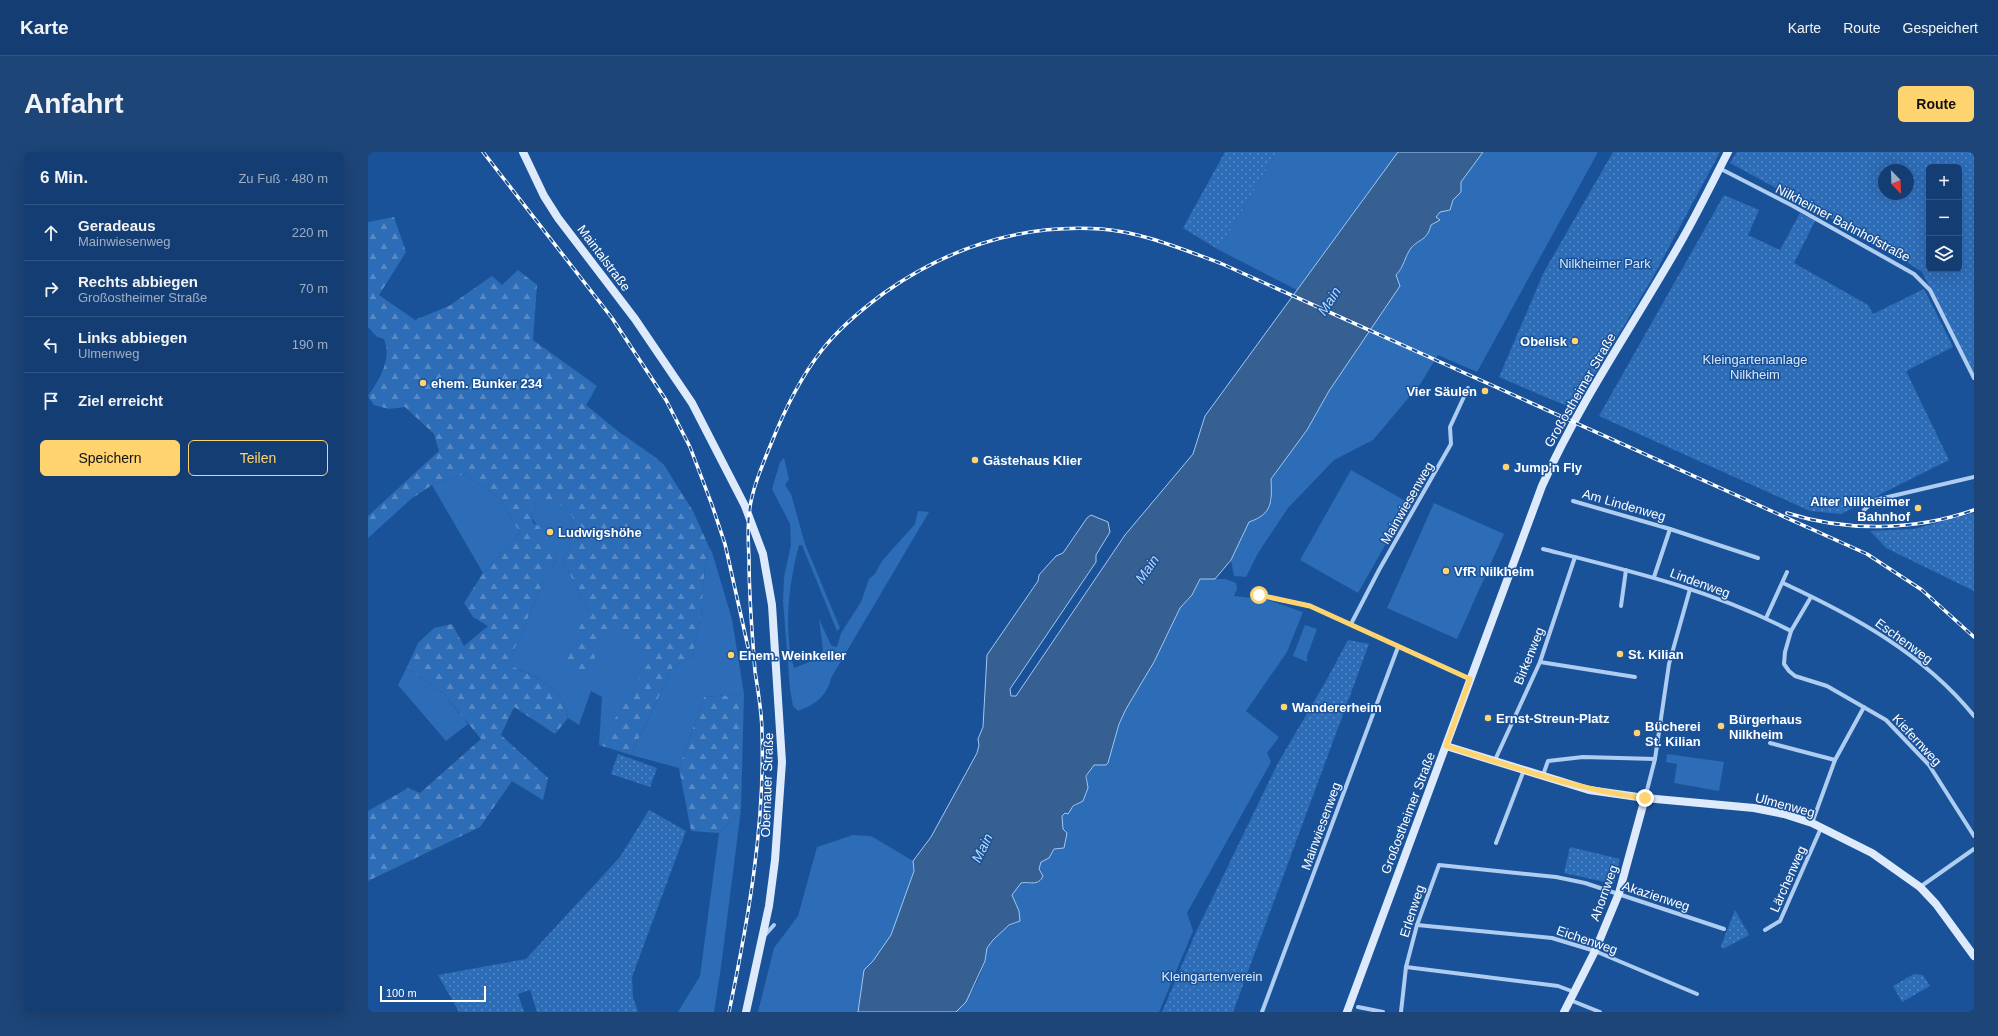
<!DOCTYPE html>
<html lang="de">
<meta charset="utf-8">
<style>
:root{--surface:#143e73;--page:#1d4578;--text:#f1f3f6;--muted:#9daec4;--line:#335785;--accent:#ffd46e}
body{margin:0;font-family:Helvetica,sans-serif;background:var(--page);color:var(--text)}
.controls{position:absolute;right:12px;top:12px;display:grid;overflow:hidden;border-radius:6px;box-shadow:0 4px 16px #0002}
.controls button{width:36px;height:36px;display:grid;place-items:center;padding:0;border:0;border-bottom:1px solid var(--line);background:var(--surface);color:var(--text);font:20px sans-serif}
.compass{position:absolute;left:1510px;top:12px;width:36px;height:36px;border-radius:50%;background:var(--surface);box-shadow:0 4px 16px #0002;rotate:157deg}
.scale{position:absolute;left:12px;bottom:10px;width:106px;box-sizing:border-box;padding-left:4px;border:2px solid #fff;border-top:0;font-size:11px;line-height:14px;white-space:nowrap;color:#fff;-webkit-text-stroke:3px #1a5299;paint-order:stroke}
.stop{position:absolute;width:12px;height:12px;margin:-9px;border:3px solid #ffd46e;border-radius:50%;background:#fff}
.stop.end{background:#ffd46e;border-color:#fff;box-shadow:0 1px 4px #0008}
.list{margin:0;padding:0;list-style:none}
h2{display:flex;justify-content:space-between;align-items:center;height:52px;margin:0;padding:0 16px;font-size:17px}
h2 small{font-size:13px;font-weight:400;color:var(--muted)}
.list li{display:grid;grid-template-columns:26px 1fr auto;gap:12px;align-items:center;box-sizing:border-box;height:56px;padding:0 16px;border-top:1px solid var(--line)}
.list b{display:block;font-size:15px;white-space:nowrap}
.list p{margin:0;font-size:13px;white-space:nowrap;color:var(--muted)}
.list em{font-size:13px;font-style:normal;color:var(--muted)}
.actions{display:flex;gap:8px;padding:12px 16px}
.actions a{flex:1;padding:9px 0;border:1px solid var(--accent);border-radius:6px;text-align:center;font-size:14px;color:var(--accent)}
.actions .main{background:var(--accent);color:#111}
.icon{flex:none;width:22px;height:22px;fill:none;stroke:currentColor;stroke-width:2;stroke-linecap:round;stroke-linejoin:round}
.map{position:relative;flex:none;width:1606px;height:860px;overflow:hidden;border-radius:6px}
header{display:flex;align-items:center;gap:24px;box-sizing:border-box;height:56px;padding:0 20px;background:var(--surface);border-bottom:1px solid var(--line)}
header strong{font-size:19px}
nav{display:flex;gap:22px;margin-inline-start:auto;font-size:14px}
.intro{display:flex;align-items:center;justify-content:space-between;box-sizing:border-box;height:96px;padding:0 24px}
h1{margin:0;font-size:28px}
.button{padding:10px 18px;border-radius:6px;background:var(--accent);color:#111;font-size:14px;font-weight:700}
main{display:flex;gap:24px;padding:0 24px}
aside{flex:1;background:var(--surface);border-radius:6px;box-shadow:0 4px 16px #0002}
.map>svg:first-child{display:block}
.grass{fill:#2d6cb6}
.forest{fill:url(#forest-firs)}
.park{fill:url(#park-dots);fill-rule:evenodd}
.water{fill:#365f92;stroke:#a2c8f3}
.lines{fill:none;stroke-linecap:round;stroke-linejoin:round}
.street{stroke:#afcdf1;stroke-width:4}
.secondary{stroke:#ddeafc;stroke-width:8}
.rail-casing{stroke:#fff;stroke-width:3.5}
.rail{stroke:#1a5299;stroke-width:2;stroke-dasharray:6;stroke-linecap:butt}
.route{stroke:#ffd46e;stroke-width:5}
.poi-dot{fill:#ffd46e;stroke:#1a5299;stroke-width:1.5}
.labels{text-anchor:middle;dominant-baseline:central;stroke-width:3;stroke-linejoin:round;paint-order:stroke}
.street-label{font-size:13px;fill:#fff;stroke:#1a5299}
.park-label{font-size:13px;fill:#d6e7fc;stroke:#1a5299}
.poi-label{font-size:13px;font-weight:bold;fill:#fff;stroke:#1a5299;text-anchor:start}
.water-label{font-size:14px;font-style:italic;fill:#bbd7f7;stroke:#1a5299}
</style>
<header>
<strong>Karte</strong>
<nav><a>Karte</a><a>Route</a><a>Gespeichert</a></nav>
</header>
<div class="intro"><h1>Anfahrt</h1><a class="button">Route</a></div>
<main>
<aside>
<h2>6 Min.<small>Zu Fuß · 480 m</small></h2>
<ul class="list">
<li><svg class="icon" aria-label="ahead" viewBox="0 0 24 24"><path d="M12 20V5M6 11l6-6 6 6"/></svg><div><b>Geradeaus</b><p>Mainwiesenweg</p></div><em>220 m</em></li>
<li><svg class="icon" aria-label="right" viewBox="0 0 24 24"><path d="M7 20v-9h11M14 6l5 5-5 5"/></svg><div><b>Rechts abbiegen</b><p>Großostheimer Straße</p></div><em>70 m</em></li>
<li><svg class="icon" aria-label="left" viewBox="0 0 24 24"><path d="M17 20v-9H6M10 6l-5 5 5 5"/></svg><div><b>Links abbiegen</b><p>Ulmenweg</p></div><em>190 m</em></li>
<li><svg class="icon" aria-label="arrive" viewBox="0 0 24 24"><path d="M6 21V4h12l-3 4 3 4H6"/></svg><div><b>Ziel erreicht</b></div></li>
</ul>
<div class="actions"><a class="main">Speichern</a><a>Teilen</a></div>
</aside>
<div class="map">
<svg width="1606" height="860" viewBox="0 0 1606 860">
<defs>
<pattern id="forest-firs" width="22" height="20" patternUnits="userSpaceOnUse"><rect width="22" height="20" fill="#2d6cb6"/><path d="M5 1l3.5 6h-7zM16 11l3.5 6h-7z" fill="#5789c5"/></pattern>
<pattern id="park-dots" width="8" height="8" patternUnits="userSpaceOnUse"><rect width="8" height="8" fill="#2d6cb6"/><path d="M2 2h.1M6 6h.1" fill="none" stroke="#5789c5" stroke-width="1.8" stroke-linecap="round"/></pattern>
</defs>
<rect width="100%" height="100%" fill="#1a5299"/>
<!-- grass -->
<g class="grass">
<polygon points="909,0 1030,0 929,138 851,98"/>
<path d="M1115,0H1230L1109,220L1070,203L1053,231L1005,288L966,308L920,356L890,401L878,425L866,424L863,408L874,382L881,370L892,366L904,349L903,327L939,278L961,239L1032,134L1028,124C1036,115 1037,104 1043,96C1052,86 1059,88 1063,73L1071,68L1068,65L1072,60L1082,58L1085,48L1093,40V30Z"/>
<path d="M416,306L421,327L417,333L423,342L437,392L472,476L469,479L434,393H431C421,431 415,477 426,516L444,509L455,498L451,467L462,491L464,494L469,495L473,481L493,450L501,427L507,422L514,409L547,372L550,359L561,360L463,526C459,544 447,553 430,559L425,554L422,537L415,449L416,425L423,393L422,372L404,337L412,310Z"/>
<polygon points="983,318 1041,351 990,441 932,408"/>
<polygon points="97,322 131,346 152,381 115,421 64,333"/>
<path d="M182,348L195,352L205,365L203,391L195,408L220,459L213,530L244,473L282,510L231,593L234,545L223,539L211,573L200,566C195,533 167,525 140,512L175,431L190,405L164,366L168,351Z"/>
<polygon points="1066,351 1136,382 1089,487 1019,456"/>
<polygon points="341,395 344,400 364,467 376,542 336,545 311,616 263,603 305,515 324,504 333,464 337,413"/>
<path d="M832,427H858L868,431L869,437L866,444L900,448L935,460L919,500L878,559L911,585L899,601L903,610L819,761L825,779L791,860H588C601,847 612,827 617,809C618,805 618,800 619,796C623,785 638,774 649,771V754L643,743L653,731H669L674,720L671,717L673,710L681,706L686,697L696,696L699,681L695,677L694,664C705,654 727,646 716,627L717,623L726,613H735L743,601L751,572L758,557L786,510L812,456L824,443Z"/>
<polygon points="937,473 949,477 939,504 939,510 925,504"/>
<polygon points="39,515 76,542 100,572 78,589 30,533"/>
<polygon points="1299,602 1356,610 1351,639 1306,631 1309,612 1298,610"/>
<polygon points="373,657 353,815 346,860 310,860 332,824 351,681"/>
<polygon points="485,683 503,684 545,709 547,714 532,762 523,783 505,809 496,818 490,860 390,860 406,796 430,764 449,695"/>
</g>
<!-- forest -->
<g class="forest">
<path d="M26,65L38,100L11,143L47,168L81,154L124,124L134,133L150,118L169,133L165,188L229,234L218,253L251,280L287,305L296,313L325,359L341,395L337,413L333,464L324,504L305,515L263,603L231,593L281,510L244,474L213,531L196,505L220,459L195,408L203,391L205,365C192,350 187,347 168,351L164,366L165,371L171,374L190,405L175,431L140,512C167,526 195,532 200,566L187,582L146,555L133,583L180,626L175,648L144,629L112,675L0,729V659L40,636L52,641L113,587L76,542L39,515L50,491L66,476L84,472L96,494L120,474L105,465L96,451L115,421L152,381L131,346L97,322L64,333L43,347L0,386V364L71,299L66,282L37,255L21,257L6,253L0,244C12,227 24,207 16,187L9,185L0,175V70Z"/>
<polygon points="376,542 373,657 351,681 323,679 311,616 336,545"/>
</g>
<!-- park -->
<g class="park">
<polygon points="857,0 909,0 851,98 815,76"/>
<polygon points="1245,0 1352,0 1284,127 1206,257 1131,225 1176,120"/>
<path d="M1369,0H1606V222L1554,120L1514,94L1362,11ZM1561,15H1591V117H1561ZM1516,18H1540V42H1516Z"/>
<polygon points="1356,43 1391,58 1380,83 1412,98 1432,61 1447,69 1426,111 1500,153 1505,162 1556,137 1585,195 1538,219 1581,308 1473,362 1442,359 1231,264"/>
<polygon points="1606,361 1606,439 1518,396 1502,379 1546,377"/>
<polygon points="980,488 1001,492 865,860 794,860 828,780 910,611 958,529"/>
<polygon points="250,602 289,616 282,635 243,622"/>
<polygon points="281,658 318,679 264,825 265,846 270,860 169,860 162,838 150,842 156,860 91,860 70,823 158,807 252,705"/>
<polygon points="1202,695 1252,707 1246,732 1196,721"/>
<polygon points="1367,758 1381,783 1355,797 1353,794"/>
<polygon points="1546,822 1555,823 1562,834 1534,850 1525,834"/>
</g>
<!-- water -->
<path class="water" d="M1030,0H1115L1093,30V40L1085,48L1082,58L1072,60L1068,65L1072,68L1063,73C1059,89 1052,86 1043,96C1037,104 1036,115 1028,123L1032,134L961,239L939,278L903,327C904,349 905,362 881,370L863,408L847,427H832L824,443L812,456L786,510L758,557L751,572L740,611L738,613H726C715,629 718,619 720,636L715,649L705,654L700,662L697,661L694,664L695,677L699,681L696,696L686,697L681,706L673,710L671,717L675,724C670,735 661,729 653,731L644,743L651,759L652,769L641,773L625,788L619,796L617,809L598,850L588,860H490L496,818L505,809L523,783L546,719L545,709L563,685L609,601L611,593L610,587L615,575L619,503L670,429L671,423L688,404L695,401L719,366L723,363L740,370L742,380L728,403V410L642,537L643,544H648L757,383L825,302L837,264Z"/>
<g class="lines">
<!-- street -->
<g class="street">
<polyline points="1351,16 1425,54 1546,122 1562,138 1606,226"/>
<polyline points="1205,349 1302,377"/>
<polyline points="1493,365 1496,358 1507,348 1606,325"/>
<path d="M1175,397C1259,418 1345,438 1423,479"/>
<polyline points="1286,425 1302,377 1390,406"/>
<path d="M1415,431C1486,464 1556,502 1606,564"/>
<polyline points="891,443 942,454 1102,527"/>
<polyline points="1443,445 1423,479 1417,500 1416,512 1421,519 1427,524 1459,534 1518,568 1561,613 1606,684"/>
<polyline points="1253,454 1258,418"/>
<polyline points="1398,466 1419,420"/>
<polyline points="983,472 1011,418 1083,292 1082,275 1100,236"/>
<polyline points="1172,510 1267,525"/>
<polyline points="1402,591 1467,608"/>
<polyline points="1127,608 1172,510 1207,405"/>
<polyline points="1175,623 1180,609 1215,605 1287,607"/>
<polyline points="1277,646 1287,607 1301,512 1322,437"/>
<polyline points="1444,671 1467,608 1496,555"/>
<polyline points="1128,691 1156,618"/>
<polyline points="1552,735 1606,697"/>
<polyline points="1049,773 1184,786 1227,799 1329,842"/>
<polyline points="1397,778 1412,769 1453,676"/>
<polyline points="397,783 406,773"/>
<polyline points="1038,815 1190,834 1206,840"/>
<polyline points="1202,848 1232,860"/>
<polyline points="990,855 1015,860"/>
<polyline points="894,860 1030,495"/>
<polyline points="1033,860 1038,815 1049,773 1071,713 1188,725 1217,731 1356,777"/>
</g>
<!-- secondary -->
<g class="secondary">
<polyline points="155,0 176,44 190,66 267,167 324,251 377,354 395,402 404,453 414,610 407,708 401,754 378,860"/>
<polyline points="1078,594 1221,638 1277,646 1386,656 1416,662 1444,671 1504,701 1552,735 1568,752 1606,804"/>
<path d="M979,860L1174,334C1213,247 1268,169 1315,86C1331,58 1345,29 1360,0"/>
<polyline points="1196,860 1227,799 1251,741 1277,646"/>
</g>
<!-- rail casing -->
<g class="rail-casing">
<g id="rail">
<polyline points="115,0 244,166 298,248 322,295 344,353 357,392 380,495"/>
<path d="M1419,361C1479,380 1547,379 1606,358"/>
<path d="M361,860C380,769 397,674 394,581C394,560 390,540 387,519C384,482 381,444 381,407C380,387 379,364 384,345C388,327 396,309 403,292C416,259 432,226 454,198C472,175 493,158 516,141C581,95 653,72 733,77C774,80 813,97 852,111L1499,402L1554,438L1606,485"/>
</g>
</g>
<!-- rail -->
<use href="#rail" class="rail"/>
</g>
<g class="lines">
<!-- route -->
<path class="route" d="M891,443L942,454L1102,527L1078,594C1144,614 1208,638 1277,646"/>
</g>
<!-- markers -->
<g class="poi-dot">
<circle cx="1207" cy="189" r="4"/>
<circle cx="55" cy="231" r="4"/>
<circle cx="1117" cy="239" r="4"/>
<circle cx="607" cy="308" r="4"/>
<circle cx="1138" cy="315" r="4"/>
<circle cx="1550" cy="356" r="4"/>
<circle cx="182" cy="380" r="4"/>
<circle cx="1078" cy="419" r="4"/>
<circle cx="1252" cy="502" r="4"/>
<circle cx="363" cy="503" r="4"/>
<circle cx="916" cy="555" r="4"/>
<circle cx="1120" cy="566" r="4"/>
<circle cx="1353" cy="574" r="4"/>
<circle cx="1269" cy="581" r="4"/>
</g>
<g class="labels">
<!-- street labels -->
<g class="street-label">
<text transform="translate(1475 71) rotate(28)">Nilkheimer Bahnhofstraße</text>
<text transform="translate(236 106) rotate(53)">Maintalstraße</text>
<text transform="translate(1212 238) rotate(-60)">Großostheimer Straße</text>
<text transform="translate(1039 351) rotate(-60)">Mainwiesenweg</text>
<text transform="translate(1256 353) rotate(16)">Am Lindenweg</text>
<text transform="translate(1332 431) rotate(20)">Lindenweg</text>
<text transform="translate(1536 489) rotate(36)">Eschenweg</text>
<text transform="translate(1161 504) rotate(-68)">Birkenweg</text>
<text transform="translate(1549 588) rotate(47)">Kiefernweg</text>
<text transform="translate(399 633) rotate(-88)">Obernauer Straße</text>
<text transform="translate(1417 653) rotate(15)">Ulmenweg</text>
<text transform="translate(1040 661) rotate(-69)">Großostheimer Straße</text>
<text transform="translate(953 674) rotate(-70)">Mainwiesenweg</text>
<text transform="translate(1420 727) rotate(-66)">Lärchenweg</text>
<text transform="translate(1236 741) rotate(-70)">Ahornweg</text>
<text transform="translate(1288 744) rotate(18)">Akazienweg</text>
<text transform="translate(1044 759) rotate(-72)">Erlenweg</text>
<text transform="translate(1219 788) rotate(19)">Eichenweg</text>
</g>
<!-- park labels -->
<g class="park-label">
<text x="1237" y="111">Nilkheimer Park</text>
<text x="1387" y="207">Kleingartenanlage<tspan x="1387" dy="15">Nilkheim</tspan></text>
<text x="844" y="824">Kleingartenverein</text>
</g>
<!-- poi labels -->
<g class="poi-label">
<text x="1199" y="189" text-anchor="end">Obelisk</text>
<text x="63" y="231">ehem. Bunker 234</text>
<text x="1109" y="239" text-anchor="end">Vier Säulen</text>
<text x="615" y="308">Gästehaus Klier</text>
<text x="1146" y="315">Jump'n Fly</text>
<text x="1542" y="349" text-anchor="end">Alter Nilkheimer<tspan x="1542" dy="15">Bahnhof</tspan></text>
<text x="190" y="380">Ludwigshöhe</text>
<text x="1086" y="419">VfR Nilkheim</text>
<text x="1260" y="502">St. Kilian</text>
<text x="371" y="503">Ehem. Weinkeller</text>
<text x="924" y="555">Wandererheim</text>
<text x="1128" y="566">Ernst-Streun-Platz</text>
<text x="1361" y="567">Bürgerhaus<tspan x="1361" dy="15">Nilkheim</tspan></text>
<text x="1277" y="574">Bücherei<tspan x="1277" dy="15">St. Kilian</tspan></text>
</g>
<!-- water labels -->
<g class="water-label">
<text transform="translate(961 149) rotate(-57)">Main</text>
<text transform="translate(779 417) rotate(-55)">Main</text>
<text transform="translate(614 696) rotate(-64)">Main</text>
</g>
</g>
</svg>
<div class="controls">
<button>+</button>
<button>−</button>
<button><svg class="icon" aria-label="layers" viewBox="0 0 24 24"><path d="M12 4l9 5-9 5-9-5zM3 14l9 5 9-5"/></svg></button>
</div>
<svg class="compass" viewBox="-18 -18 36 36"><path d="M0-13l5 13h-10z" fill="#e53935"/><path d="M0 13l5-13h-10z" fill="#9daec4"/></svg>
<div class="scale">100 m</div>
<div class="stop" style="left:891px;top:443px"></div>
<div class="stop end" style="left:1277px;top:646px"></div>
</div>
</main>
